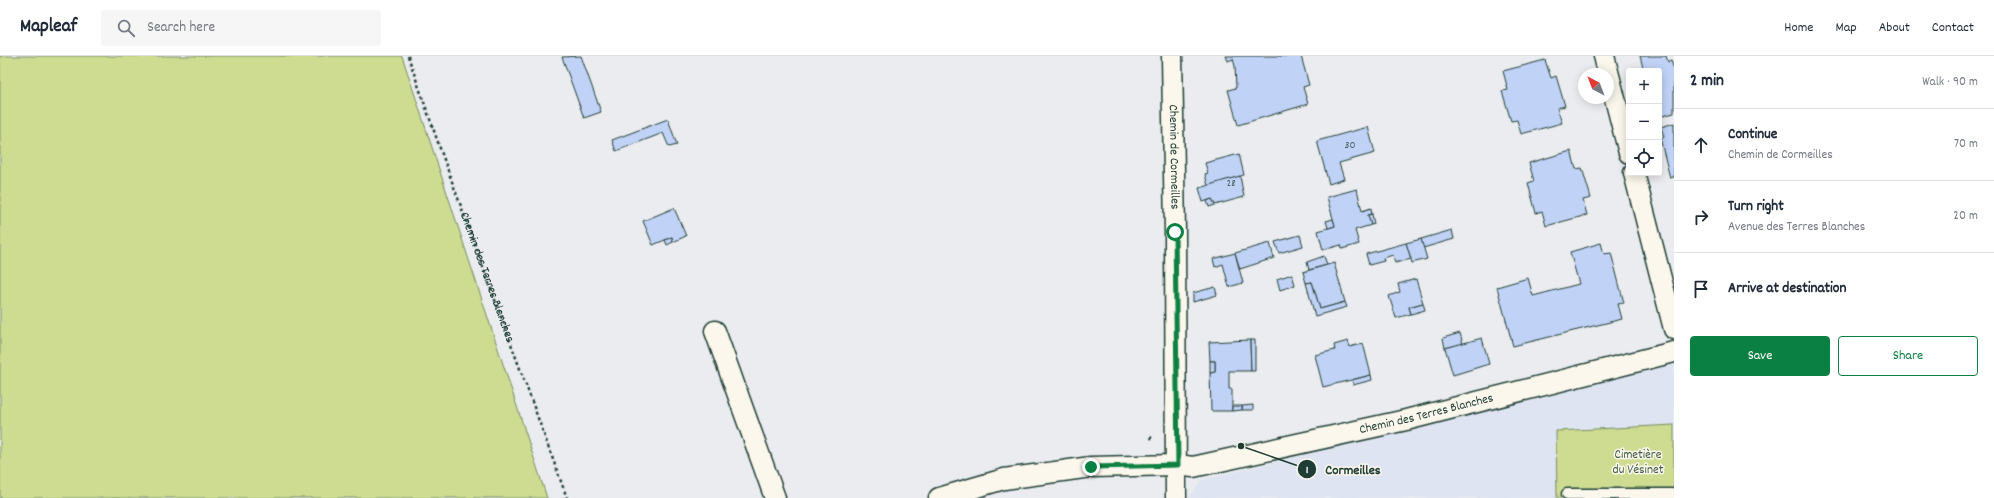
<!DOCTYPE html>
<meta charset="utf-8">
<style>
:root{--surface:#fff;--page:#f6f6f7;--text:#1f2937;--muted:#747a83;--line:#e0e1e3;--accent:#0b8043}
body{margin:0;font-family:Dekko,sans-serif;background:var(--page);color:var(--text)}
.controls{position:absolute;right:12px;top:12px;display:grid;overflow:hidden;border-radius:4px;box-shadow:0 2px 10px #0003}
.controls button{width:36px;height:36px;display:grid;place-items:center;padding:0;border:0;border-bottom:1px solid var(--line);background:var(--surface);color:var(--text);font:20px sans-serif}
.compass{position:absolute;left:1578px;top:12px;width:36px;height:36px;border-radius:50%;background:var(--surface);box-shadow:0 2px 10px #0003;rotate:318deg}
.stop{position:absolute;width:12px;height:12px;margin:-9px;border:3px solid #0b8043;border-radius:50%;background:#fff}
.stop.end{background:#0b8043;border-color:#fff;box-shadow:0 1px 4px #0008}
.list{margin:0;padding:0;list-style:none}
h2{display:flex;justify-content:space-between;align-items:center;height:52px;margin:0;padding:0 16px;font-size:17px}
h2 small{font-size:13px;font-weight:400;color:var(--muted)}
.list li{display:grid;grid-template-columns:26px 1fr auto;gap:12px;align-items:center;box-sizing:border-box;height:72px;padding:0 16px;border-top:1px solid var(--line)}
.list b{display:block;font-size:15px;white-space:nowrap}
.list p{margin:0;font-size:13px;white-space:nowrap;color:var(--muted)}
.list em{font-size:13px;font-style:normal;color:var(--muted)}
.actions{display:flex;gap:8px;padding:12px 16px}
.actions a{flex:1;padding:9px 0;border:1px solid var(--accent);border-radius:4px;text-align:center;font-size:14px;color:var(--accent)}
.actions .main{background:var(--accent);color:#fff}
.icon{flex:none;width:22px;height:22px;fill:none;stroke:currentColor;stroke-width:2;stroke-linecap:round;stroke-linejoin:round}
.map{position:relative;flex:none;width:1674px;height:442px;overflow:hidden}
header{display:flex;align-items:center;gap:24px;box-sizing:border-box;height:56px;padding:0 20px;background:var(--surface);border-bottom:1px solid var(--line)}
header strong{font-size:19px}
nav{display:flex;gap:22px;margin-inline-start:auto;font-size:14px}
.search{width:280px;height:36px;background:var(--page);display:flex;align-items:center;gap:10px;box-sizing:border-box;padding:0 14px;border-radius:4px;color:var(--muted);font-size:15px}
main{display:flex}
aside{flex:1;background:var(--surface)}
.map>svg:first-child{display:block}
.built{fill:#dee4f1}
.green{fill:#cddc90;stroke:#768c62}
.building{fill:#c1d2f7;stroke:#1f3d34}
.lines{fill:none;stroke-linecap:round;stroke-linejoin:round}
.lane-casing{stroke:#1f3d34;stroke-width:13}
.street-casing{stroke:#1f3d34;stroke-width:23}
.path{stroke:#1f3d34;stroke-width:2.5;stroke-dasharray:3 3;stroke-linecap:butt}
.lane{stroke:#fbf7ec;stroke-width:10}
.street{stroke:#fbf7ec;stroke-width:20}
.route{stroke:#0b8043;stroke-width:5}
.labels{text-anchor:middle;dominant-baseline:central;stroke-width:3;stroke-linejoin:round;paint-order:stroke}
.number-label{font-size:11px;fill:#486265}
.street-label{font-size:13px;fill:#1f3d34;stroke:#fbf7ec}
.park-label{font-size:13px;fill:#425d46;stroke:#fbf7ec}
.leader{fill:none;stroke:#1f3d34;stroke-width:1.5}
.callout-dot{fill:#1f3d34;stroke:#fbf7ec;stroke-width:1.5}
.mark-label{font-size:12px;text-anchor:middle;font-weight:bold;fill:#fff}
.callout-label{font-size:14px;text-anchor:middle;font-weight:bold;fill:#1f3d34;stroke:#fbf7ec;stroke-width:3;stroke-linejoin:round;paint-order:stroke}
</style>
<header>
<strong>Mapleaf</strong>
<div class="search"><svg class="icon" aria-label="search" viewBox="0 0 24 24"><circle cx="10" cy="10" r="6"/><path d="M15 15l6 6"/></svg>Search here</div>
<nav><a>Home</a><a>Map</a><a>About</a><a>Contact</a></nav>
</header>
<main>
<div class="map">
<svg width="1674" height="442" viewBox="0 0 1674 442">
<rect width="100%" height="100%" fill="#eaecef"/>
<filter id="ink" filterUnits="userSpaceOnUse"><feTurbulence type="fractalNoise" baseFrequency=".025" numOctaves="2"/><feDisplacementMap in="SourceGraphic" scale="8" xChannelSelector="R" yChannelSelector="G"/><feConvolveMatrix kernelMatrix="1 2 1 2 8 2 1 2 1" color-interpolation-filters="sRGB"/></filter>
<g filter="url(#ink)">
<!-- built -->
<polygon class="built" points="1674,308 1674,369 1556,375 1557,442 1189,442 1202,424"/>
<!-- green -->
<g class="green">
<polygon points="0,0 402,0 547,442 0,442"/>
<polygon points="1674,369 1674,442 1557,442 1556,375"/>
</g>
<!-- building -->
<g class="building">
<polygon points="581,0 601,56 584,62 562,1"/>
<polygon points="1226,0 1301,0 1309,29 1303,31 1308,48 1238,69 1228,34 1236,32 1235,10 1233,3 1228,5"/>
<polygon points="1640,0 1666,0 1668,6 1671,5 1674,13 1674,57 1659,61 1659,15 1640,15 1639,13 1643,12"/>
<polygon points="1545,4 1551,22 1556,20 1565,50 1557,52 1562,67 1521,78 1517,64 1511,65 1502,35 1508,34 1503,15"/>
<polygon points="668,63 677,89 669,91 663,77 616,95 612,84"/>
<polygon points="1674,67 1674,121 1670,122 1660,82 1664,81 1661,71"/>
<polygon points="1368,71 1375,97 1339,107 1344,123 1329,128 1317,85"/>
<polygon points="1571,95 1576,113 1582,112 1591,142 1583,144 1587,159 1546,170 1542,155 1536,157 1528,127 1534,125 1529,107"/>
<polygon points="1239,98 1244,119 1208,130 1205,118 1208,117 1205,107"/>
<polygon points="1240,120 1244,141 1215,149 1212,143 1203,146 1199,132"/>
<polygon points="1357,133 1362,155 1371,152 1372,158 1368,159 1371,169 1355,174 1359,188 1342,193 1341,189 1323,194 1318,175 1335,170 1327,141"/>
<polygon points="1212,143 1215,149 1209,151 1207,145"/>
<polygon points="674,152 686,180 673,186 672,181 653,189 643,165"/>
<polygon points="1372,158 1374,168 1371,169 1368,159"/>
<polygon points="1333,163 1335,170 1328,172 1326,165"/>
<polygon points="1452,174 1454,183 1423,192 1421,183"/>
<polygon points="1300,179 1303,190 1279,197 1275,186"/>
<polygon points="672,181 673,186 667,189 665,184"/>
<polygon points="1421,183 1427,203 1412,207 1406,187"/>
<polygon points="1270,187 1274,202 1240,213 1235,197"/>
<polygon points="1406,187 1411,203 1395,207 1393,199 1383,202 1384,205 1369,209 1366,198"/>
<polygon points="1601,187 1604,198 1611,197 1624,247 1618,248 1622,263 1513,290 1497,231 1528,222 1533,240 1579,228 1570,196"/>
<polygon points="1235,197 1243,227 1229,231 1223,208 1215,211 1213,203"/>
<polygon points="1324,200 1327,209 1309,214 1307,206"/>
<polygon points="1334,207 1345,246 1320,253 1312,226 1306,227 1303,216"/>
<polygon points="1292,218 1295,229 1280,234 1277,223"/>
<polygon points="1416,223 1423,247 1409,251 1411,258 1396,262 1389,240 1400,236 1398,228"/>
<polygon points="1312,226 1320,253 1345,246 1347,251 1315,260 1306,227"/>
<polygon points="1215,231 1217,239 1193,246 1193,237"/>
<polygon points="1423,247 1425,254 1411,258 1409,251"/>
<polygon points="1460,277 1463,288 1445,292 1443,282"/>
<polygon points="1482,282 1489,308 1453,319 1445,292"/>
<polygon points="1250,284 1251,315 1229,315 1229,333 1232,333 1232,355 1211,355 1210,317 1215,316 1215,305 1210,305 1209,286"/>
<polygon points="1250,284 1255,284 1255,315 1251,315"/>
<polygon points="1348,285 1350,291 1363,287 1371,319 1323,331 1315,299 1335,294 1334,289"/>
<polygon points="1210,305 1215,305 1215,316 1210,317"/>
<polygon points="1371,319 1372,324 1353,329 1352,324"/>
<polygon points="1253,349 1253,354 1242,354 1242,350"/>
<polygon points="1232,350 1242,350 1242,354 1232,355"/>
</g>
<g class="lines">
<!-- lane casing -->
<g class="lane-casing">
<polyline id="lane" points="1567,438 1674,438"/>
</g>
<!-- street casing -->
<g class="street-casing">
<g id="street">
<path id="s2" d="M1172,0L1175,176L1176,442"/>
<polyline points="1604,0 1629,97"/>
<polyline points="1634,117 1674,273"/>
<polyline points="715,275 775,442"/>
<path id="s3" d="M939,442L1004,423L1091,411L1177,409L1193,411L1406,364L1674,296"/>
</g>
</g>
<!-- path -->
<g class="path">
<path id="s1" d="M408,0L442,98L567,442"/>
<polyline points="1150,383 1153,378"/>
</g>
<!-- lane -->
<use href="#lane" class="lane"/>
<!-- street -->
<use href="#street" class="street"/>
</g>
</g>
<g class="lines" filter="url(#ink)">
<!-- route -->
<polyline class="route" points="1091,411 1178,409 1175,176"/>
</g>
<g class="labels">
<!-- number labels -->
<g class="number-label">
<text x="1350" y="90">30</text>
<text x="1231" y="128">28</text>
</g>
<!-- street labels -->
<g class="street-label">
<text stroke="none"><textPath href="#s2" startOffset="101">Chemin de Cormeilles</textPath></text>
<text stroke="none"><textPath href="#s1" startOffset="235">Chemin des Terres Blanches</textPath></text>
<text stroke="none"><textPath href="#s3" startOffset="497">Chemin des Terres Blanches</textPath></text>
</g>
<!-- park labels -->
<g class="park-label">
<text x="1638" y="399">Cimetière<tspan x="1638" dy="15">du Vésinet</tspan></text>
</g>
</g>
<!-- callouts -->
<path class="leader" d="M1241 390L1307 413"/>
<g class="callout-dot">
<circle cx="1241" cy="390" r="4"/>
<circle cx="1307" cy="413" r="10"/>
</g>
<g class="mark-label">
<text x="1307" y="417">1</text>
</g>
<g class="callout-label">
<text x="1353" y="418">Cormeilles</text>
</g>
</svg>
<div class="controls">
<button>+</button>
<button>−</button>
<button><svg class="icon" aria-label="locate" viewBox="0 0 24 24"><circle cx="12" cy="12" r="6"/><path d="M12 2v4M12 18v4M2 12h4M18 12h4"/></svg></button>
</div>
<svg class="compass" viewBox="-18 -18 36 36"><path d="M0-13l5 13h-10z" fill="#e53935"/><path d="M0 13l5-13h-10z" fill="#747a83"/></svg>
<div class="stop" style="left:1175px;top:176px"></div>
<div class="stop end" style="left:1091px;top:411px"></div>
</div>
<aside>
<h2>2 min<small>Walk · 90 m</small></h2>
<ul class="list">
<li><svg class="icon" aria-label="ahead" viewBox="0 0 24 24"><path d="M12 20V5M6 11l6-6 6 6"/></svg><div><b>Continue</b><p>Chemin de Cormeilles</p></div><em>70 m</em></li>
<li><svg class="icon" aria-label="right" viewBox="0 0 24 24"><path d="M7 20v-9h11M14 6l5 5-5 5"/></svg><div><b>Turn right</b><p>Avenue des Terres Blanches</p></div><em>20 m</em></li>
<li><svg class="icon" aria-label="arrive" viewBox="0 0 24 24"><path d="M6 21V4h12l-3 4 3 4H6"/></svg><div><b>Arrive at destination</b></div></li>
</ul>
<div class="actions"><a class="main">Save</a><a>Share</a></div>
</aside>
</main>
